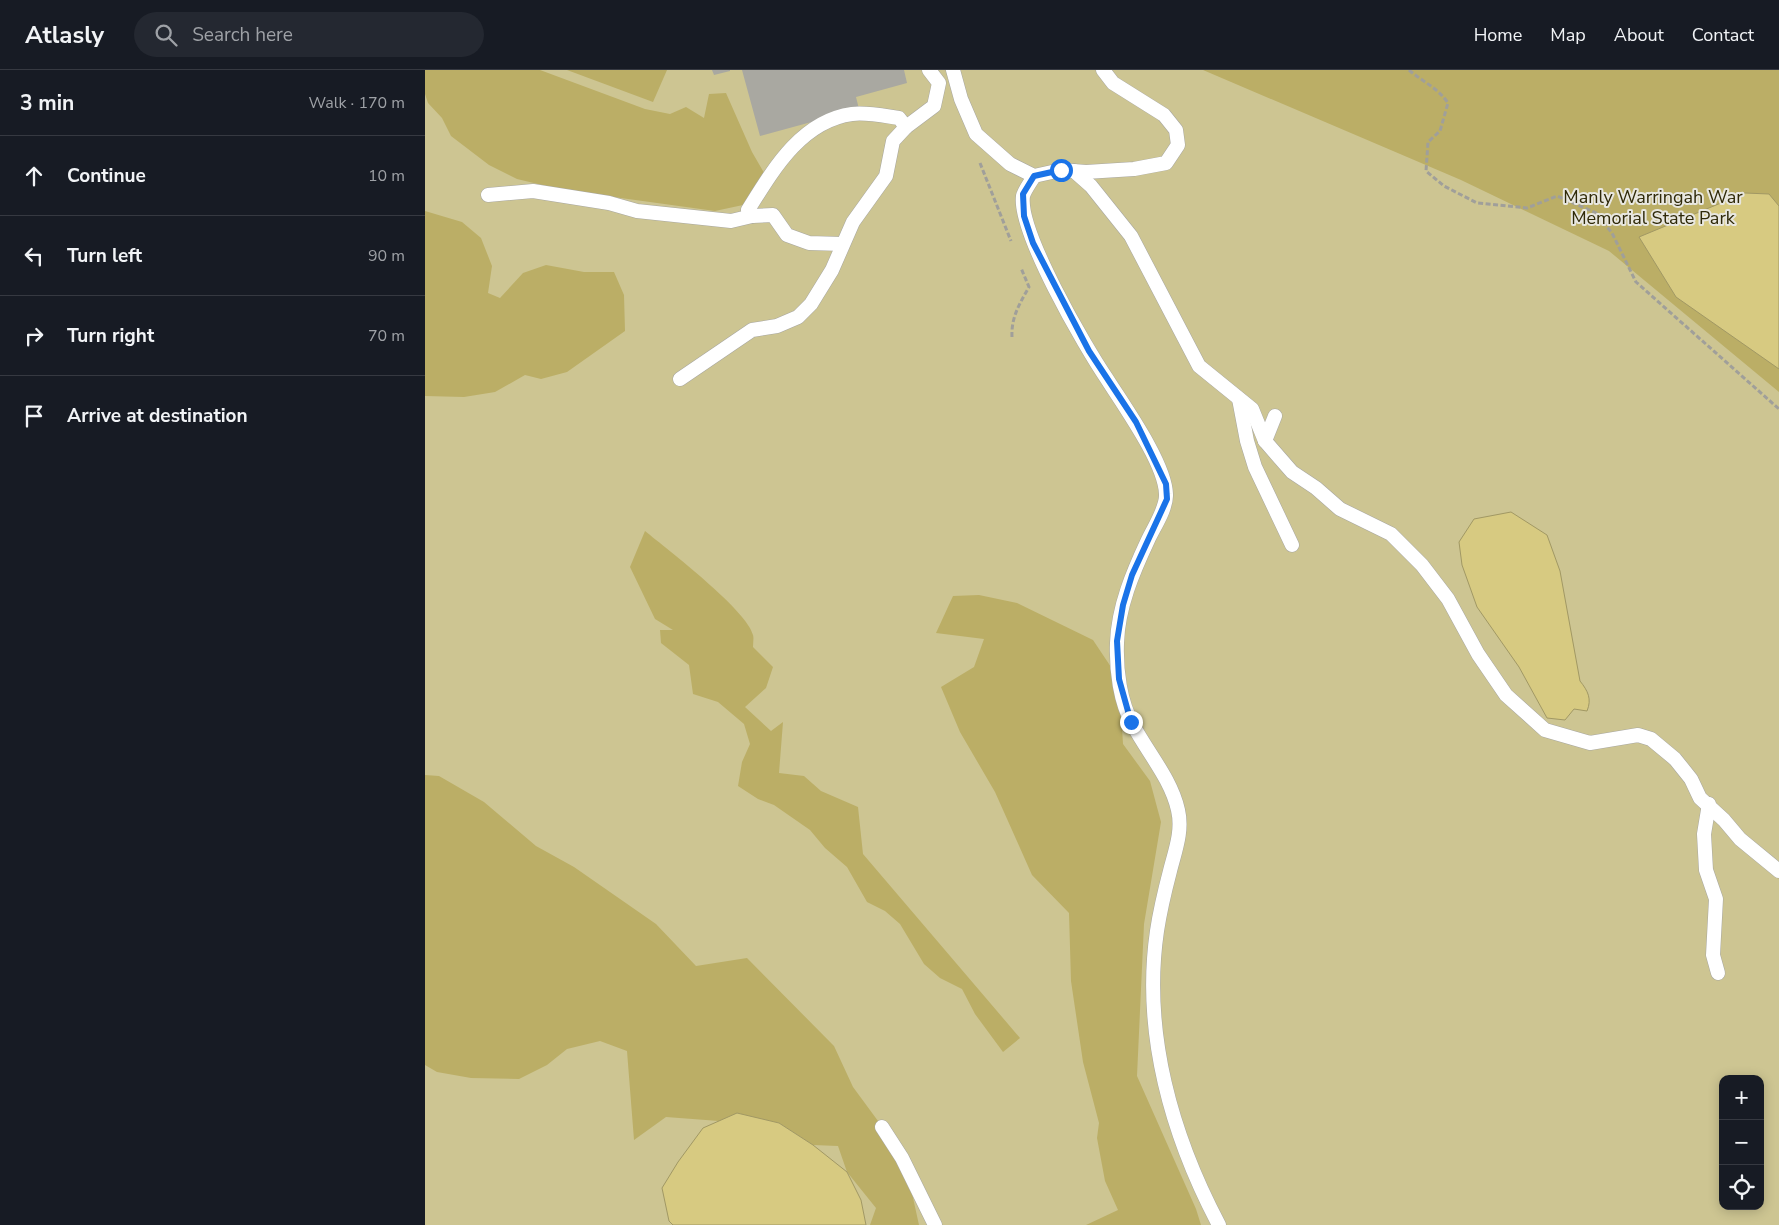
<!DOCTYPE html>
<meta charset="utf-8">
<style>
:root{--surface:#171b24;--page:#242831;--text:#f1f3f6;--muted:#9ea1a6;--line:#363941}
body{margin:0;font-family:"Nunito Sans",sans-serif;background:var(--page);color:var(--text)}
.controls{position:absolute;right:15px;bottom:15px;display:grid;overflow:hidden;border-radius:10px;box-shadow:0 2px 12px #0003}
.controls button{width:45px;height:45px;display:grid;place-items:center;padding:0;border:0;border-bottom:1px solid var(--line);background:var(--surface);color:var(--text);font:25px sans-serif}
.stop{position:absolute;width:15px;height:15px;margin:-11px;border:4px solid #1a73e8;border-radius:50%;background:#fff}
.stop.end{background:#1a73e8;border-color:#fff;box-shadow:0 1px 5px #0008}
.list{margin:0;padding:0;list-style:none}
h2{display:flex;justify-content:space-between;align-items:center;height:65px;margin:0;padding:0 20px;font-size:21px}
h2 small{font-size:16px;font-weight:400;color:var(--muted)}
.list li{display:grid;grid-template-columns:32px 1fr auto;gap:15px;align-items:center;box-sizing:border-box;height:80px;padding:0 20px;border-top:1px solid var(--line)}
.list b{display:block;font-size:19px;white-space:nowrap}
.list em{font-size:16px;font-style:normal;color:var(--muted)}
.icon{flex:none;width:28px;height:28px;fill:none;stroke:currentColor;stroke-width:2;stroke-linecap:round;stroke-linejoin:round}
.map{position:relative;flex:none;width:1354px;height:1155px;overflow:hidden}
header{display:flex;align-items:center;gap:30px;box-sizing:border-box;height:70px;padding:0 25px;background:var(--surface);border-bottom:1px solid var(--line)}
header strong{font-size:24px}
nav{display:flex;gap:28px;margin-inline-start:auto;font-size:18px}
.search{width:350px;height:45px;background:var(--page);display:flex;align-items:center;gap:12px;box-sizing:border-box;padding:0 18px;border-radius:28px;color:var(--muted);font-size:19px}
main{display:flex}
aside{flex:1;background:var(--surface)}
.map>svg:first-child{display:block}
.green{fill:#cdc592;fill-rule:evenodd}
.forest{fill:#bbae66}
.water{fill:#d7ca81;stroke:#a19864}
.building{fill:#a9a8a1}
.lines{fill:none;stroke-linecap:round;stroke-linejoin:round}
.service-casing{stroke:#a8a7a0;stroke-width:15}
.path{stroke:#a09f9a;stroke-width:3;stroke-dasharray:5 2.5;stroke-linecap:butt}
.service{stroke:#fff;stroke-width:14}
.route{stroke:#1a73e8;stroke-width:6}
.labels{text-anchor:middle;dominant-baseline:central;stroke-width:4;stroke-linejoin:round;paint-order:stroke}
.park-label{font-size:18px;fill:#2f2908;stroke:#e8e7e0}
</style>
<header>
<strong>Atlasly</strong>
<div class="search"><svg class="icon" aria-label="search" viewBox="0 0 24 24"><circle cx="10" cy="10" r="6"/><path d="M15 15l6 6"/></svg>Search here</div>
<nav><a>Home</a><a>Map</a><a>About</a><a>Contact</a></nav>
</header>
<main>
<aside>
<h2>3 min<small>Walk · 170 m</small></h2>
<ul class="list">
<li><svg class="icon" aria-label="ahead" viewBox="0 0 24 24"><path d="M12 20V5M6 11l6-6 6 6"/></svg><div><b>Continue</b></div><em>10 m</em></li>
<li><svg class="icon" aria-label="left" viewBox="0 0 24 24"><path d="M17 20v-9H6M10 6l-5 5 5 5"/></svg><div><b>Turn left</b></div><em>90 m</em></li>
<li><svg class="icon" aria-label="right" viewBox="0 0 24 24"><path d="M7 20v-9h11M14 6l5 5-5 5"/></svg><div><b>Turn right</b></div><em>70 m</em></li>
<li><svg class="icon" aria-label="arrive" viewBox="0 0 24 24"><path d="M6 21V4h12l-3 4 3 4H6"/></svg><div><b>Arrive at destination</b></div></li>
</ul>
</aside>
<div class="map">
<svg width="1354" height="1155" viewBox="0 0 1354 1155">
<rect width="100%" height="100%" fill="#e8e7e0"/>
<!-- green -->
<path class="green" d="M0,0H1231L1354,66V1155H0ZM1298,1009H1335V1136H1298Z"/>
<!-- forest -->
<g class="forest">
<polygon points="0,0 115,0 220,39 245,44 261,37 279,48 284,24 301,23 327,82 346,115 332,132 290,141 138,120 92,109 64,95 26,66 17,48 3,33 0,24"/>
<polygon points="142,0 242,0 228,32"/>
<polygon points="778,0 1354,0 1354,322 1184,181 1036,110"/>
<polygon points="0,141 37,152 56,168 67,196 63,223 75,228 98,203 121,195 159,202 189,202 199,225 200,261 142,302 116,309 100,305 70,322 39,327 0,326"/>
<path d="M220,461C242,479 323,541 328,565C329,568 328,573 328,577L348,597L341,618L320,637L346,661L358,652L354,703L379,706L396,721L433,737L438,784L595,968L578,982L550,944L537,919L515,908L499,894L475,854L460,841L442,832L422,797L400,778L385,760L349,735L333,729L313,716L317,692L325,674L319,654L293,632L268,624L264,595L236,573L235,560H248L230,549L205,497Z"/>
<polygon points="554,525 592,533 668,570 694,609 698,674 725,711 736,752 719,854 712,1006 771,1139 776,1155 661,1155 693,1140 680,1111 672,1068 674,1053 658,992 646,911 644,843 607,805 570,722 535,662 516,617 549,597 559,569 511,563 528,526"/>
<polygon points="0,705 14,706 59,732 111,776 149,797 231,854 271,896 322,888 409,976 428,1017 467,1070 481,1096 494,1155 445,1155 451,1138 422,1102 413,1076 388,1075 354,1053 332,1048 294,1051 241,1047 209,1070 202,981 175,971 142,979 122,995 94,1009 46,1008 12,1002 0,995"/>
</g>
<!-- water -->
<g class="water">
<polygon points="1320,123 1344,124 1354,136 1354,299 1251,227 1214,167"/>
<path d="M1086,442L1122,465L1135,501L1155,611C1163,621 1167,629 1162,641L1149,639L1140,650L1122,648L1094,597L1052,537L1037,495L1034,472L1049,449Z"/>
<polygon points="312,1043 354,1053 388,1075 422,1102 436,1130 441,1155 248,1155 244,1151 237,1118 253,1092 278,1058"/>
</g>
<!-- building -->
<g class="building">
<polygon points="287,0 305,0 305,1 289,5"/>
<polygon points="317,0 479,0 482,13 431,27 434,39 335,66"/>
</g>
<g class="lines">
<!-- service casing -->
<g class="service-casing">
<g id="service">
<polyline points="528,0 536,29 551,64 585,94 609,106 636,100 661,102 709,99 741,93 753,75 751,60 739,45 688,13 678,0"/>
<polyline points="649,101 666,116 706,166 774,296 827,339 840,371 867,402 891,418 915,439 966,464 997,495 1023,529 1053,584 1081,625 1120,660 1165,673 1213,665 1226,669 1250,689 1266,709 1275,728 1299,750 1315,769 1354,801"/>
<path d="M609,106C606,112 600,119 598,126C593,161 660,277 682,309C699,336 740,393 741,424C742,438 729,457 723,470C708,502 693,537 692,573C691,600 695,632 708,655C723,683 746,709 753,740C758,761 750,781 745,801C740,820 735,841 732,861C717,963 747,1066 794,1155"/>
<polyline points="63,125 108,121 184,133 212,141 306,151 327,146 348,145 362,165 384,173 417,174"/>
<path d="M327,146L323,140C348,100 376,51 427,44C441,42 460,46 474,48L481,57"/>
<polyline points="255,309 327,260 352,256 373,247 386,234 407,200 428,152 461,106 468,71 481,57 509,36 514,13 504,0"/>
<polyline points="814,329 822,371 830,397 867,475"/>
<polyline points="840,371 850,346"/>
<polyline points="1284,734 1279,764 1281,800 1291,829 1288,885 1293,903"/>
<polyline points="457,1057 477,1088 510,1155"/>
</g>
</g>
<!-- path -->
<g class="path">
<path d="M984,0C998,12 1013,18 1023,33L1015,61L1003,72L1001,101L1019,116L1052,133L1102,138L1132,126L1171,143L1187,163L1211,212L1354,339"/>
<polyline points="555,93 586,171"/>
<path d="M587,267C586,247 595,233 604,217L596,198"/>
</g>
<!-- service -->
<use href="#service" class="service"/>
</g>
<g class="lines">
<!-- route -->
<polyline class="route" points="636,100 609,106 598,124 599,146 608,173 664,281 711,352 741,414 742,429 707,505 698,535 692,571 694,609 706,652"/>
</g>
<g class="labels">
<!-- park labels -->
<g class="park-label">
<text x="1228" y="127">Manly Warringah War<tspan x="1228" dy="21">Memorial State Park</tspan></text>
</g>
</g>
</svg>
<div class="controls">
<button>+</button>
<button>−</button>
<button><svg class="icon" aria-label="locate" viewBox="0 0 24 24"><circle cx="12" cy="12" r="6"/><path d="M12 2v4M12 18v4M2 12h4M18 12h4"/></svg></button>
</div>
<div class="stop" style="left:636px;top:100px"></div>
<div class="stop end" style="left:706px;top:652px"></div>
</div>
</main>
